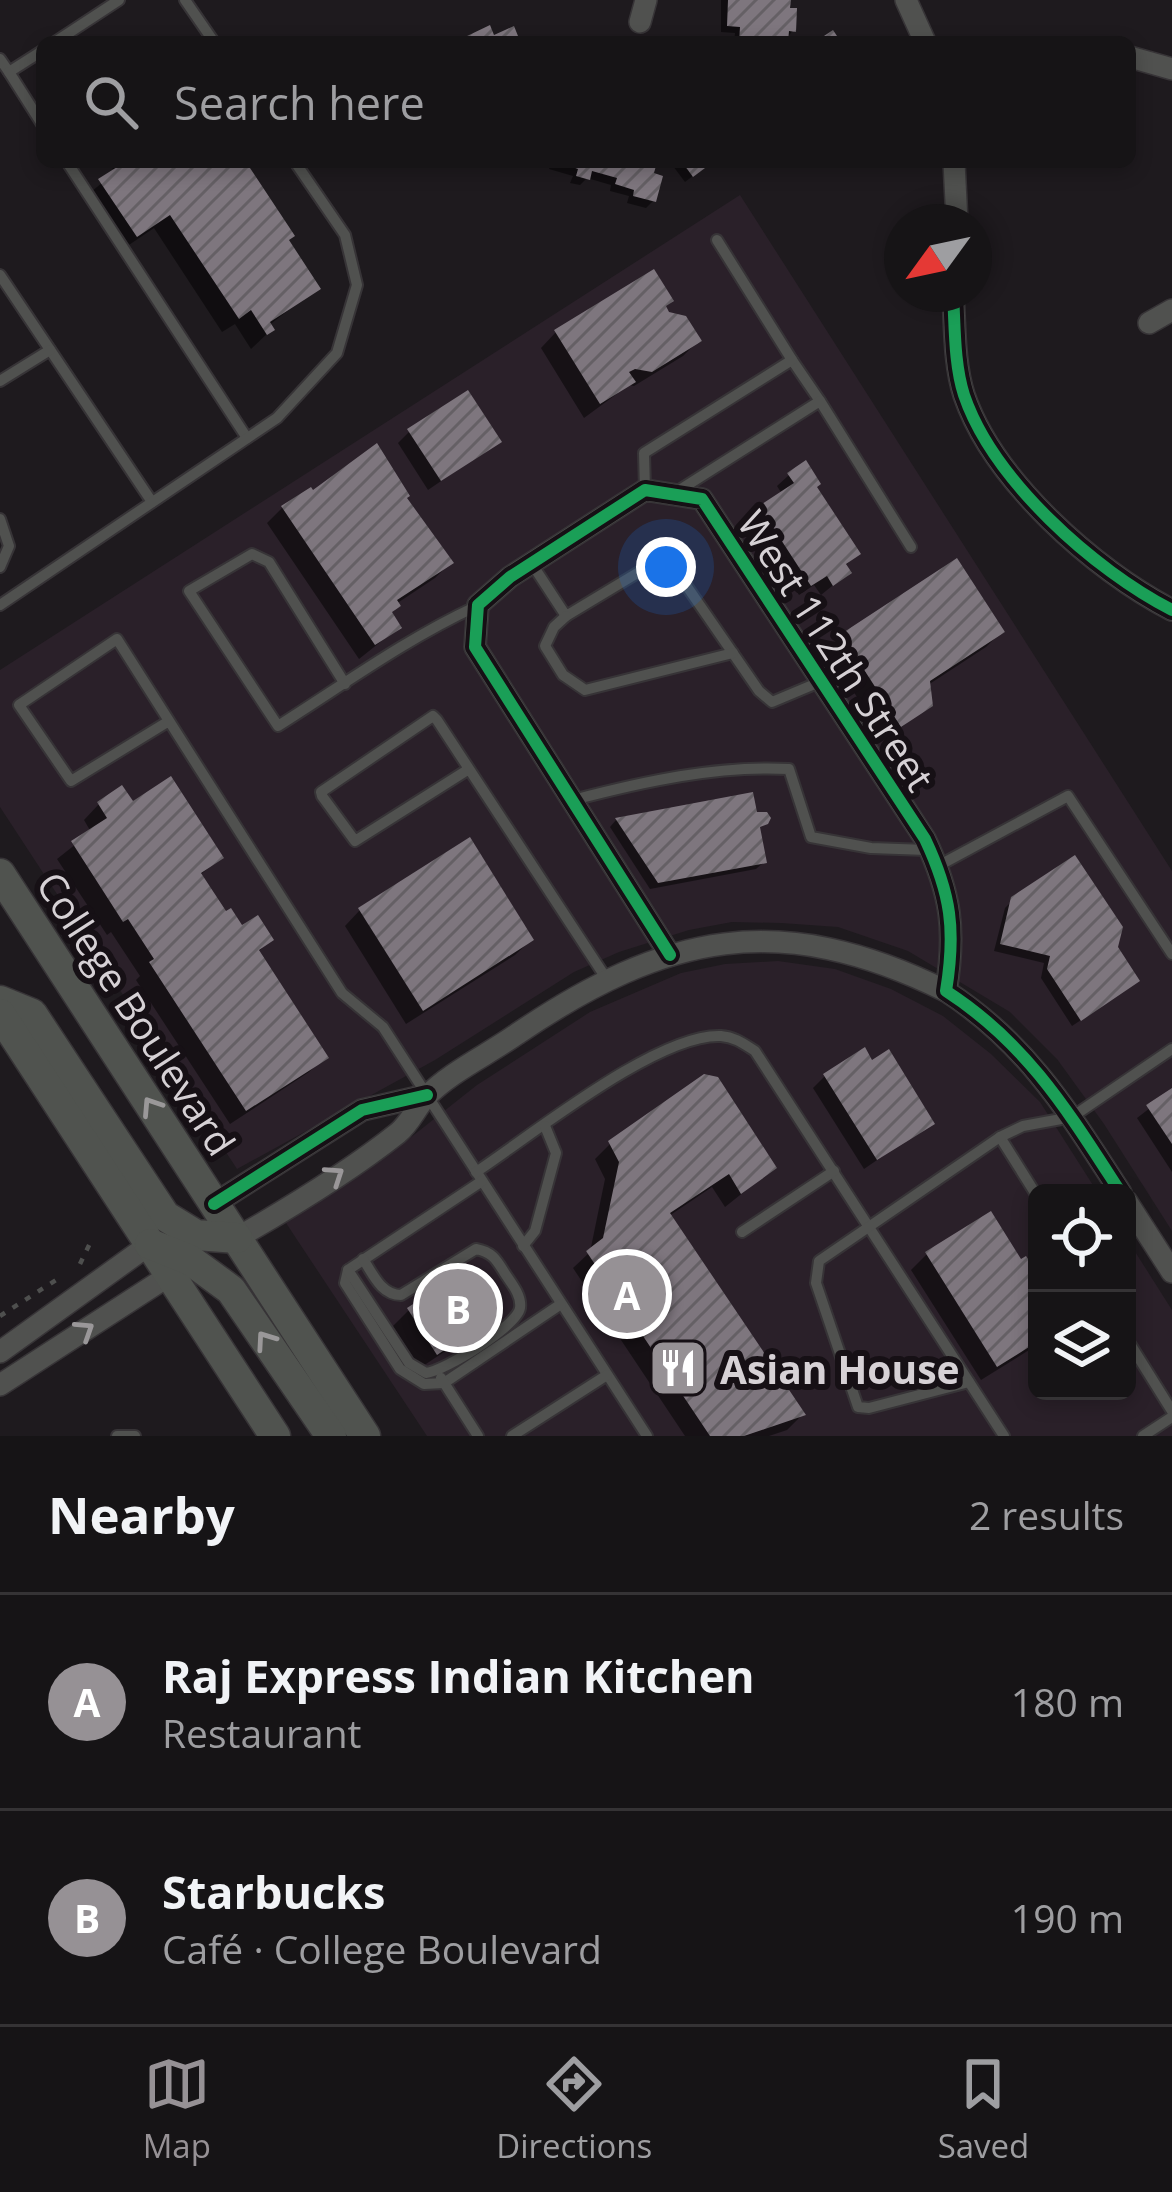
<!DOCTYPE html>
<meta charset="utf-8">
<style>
:root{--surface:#161416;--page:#1f1d1f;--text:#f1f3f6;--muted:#9e9ea1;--line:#353335;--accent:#969195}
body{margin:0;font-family:"Open Sans",sans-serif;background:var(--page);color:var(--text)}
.controls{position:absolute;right:36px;bottom:36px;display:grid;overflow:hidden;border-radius:18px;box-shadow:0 6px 18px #0003}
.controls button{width:108px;height:108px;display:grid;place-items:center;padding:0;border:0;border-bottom:3px solid var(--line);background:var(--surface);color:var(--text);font:60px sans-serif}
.compass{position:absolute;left:884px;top:204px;width:108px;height:108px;border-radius:50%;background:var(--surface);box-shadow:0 6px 18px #0003;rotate:237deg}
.you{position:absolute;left:666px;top:567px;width:42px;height:42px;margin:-30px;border:9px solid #fff;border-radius:50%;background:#1a73e8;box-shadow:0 0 0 18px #1a73e833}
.badge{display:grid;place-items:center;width:78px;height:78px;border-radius:50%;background:var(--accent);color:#fff;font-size:39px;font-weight:700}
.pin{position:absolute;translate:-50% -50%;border:6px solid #fff;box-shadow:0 3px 12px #0006}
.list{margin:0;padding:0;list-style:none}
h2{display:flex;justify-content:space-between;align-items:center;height:156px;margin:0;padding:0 48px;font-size:51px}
h2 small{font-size:39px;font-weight:400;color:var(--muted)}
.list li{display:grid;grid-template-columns:78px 1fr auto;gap:36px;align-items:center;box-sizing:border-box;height:216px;padding:0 48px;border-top:3px solid var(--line)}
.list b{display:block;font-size:45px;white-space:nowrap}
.list p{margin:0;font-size:39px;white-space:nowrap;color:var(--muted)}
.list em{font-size:39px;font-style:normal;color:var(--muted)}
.icon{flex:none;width:66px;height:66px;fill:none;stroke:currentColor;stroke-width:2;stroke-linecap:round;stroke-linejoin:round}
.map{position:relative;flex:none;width:1172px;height:1436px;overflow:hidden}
.search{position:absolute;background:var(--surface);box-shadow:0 6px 18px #0003;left:36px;right:36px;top:36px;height:132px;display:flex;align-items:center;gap:30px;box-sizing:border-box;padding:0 42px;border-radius:18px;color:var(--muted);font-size:45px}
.sheet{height:588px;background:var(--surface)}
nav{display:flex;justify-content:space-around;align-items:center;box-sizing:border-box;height:168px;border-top:3px solid var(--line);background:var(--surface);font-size:33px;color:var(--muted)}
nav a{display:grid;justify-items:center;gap:6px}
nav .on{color:var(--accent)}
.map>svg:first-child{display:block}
.built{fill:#2a2029}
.shadow{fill:#0007}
.building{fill:url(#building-hatch)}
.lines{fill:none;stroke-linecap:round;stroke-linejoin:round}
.lane-casing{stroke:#373437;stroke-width:14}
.street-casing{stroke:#373437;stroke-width:24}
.secondary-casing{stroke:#373437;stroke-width:33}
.path{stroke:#4e4f4e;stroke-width:4.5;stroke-dasharray:6 9;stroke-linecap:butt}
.lane{stroke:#50514f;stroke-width:10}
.street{stroke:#50514f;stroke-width:21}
.secondary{stroke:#50534f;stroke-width:30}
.cycleway-casing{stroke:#161015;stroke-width:20}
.cycleway{stroke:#1a9f57;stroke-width:12}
.oneway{stroke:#9a9899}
.oneway2{stroke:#9a9799}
.labels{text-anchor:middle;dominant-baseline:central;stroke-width:12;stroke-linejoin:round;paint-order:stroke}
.street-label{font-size:39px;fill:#d6d1d5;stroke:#161015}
.poi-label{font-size:39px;font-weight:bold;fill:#d6d1d5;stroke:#161015;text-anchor:start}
</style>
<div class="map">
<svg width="1172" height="1436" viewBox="0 0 1172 1436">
<defs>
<pattern id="building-hatch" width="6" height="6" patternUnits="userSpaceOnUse" patternTransform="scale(3)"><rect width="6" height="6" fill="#7e767e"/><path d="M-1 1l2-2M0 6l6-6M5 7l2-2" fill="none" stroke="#656065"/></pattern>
</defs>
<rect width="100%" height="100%" fill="#1e1a1e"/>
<!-- built -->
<g class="built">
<polygon points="740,195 1172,871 1172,1231 1104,1124 1057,1059 1010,1012 908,951 838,927 781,923 732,922 689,930 619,952 574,972 435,1060 237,1169 0,807 0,670"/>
<polygon points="778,961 835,969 891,989 943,1016 991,1054 1040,1102 1098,1193 1037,1193 1037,1391 1127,1391 1127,1239 1172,1310 1172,1436 427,1436 286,1223 410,1138 477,1085 590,1012 681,973 725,964"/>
</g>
<!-- shadow -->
<g class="shadow">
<polygon points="721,0 788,0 793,30 784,42 734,42 735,33 721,32"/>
<polygon points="108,162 243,162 317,288 268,326 271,330 251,349 235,324 222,332 154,228 120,251 85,197 115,172"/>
<polygon points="551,162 654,162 653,201 646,208 627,203 629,196 610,191 611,185 587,178 580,185 570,183 573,176 549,169"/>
<polygon points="670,162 711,162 685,182"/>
<polygon points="663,308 698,341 683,356 634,386 629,385 584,418 541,348 556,332"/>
<polygon points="409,432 498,442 428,490 398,443"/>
<polygon points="789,475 814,487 857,554 844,567 848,573 821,595 814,585 799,595 750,519 782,494 777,486"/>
<polygon points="403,499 450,563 435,578 396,604 389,614 398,628 359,659 267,523 282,508"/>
<polygon points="1001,632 986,647 928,685 930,705 885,740 827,651 843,636"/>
<polygon points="751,795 764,862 756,869 650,889 610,827 616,820"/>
<polygon points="99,804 132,805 221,857 199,876 225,915 242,929 270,940 257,953 325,1057 309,1072 230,1124 136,980 140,976 111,932 107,935 57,859 91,832 84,820"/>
<polygon points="1013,900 1114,948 1129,988 1072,1026 1041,978 1044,963 994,951 1005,908"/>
<polygon points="360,910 531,940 515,955 406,1024 345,926"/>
<polygon points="825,1076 931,1123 864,1169 813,1088"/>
<polygon points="1172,1091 1172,1172 1137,1118"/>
<polygon points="610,1144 774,1168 725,1207 712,1187 669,1216 802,1415 787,1430 769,1436 685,1436 573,1268 590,1252 605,1179 595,1159"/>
<polygon points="927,1254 1029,1276 1037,1290 1037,1345 981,1380 911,1270"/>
<polygon points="471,1270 498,1311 483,1326 420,1368 393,1326 408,1311"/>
</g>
<!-- building -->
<g class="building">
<polygon points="728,0 791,0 790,8 797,8 796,32 789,31 788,42 739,42 740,27 727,26"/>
<polygon points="490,25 494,35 514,26 520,41 467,42 465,37"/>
<polygon points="833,30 841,42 815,42"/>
<polygon points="125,162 246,162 295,236 289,240 321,289 270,322 275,330 267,335 251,310 239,319 170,215 137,237 98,179"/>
<polygon points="559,162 657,162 654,173 663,176 656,202 633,196 634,190 615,184 617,178 592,171 590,180 576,176 578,169"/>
<polygon points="682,162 713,162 693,177"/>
<polygon points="654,269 674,301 666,306 669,312 686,316 702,341 652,372 635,369 629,372 636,382 600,404 554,330"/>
<polygon points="468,390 502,442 441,481 407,429"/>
<polygon points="377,443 410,496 407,498 454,563 397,600 401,606 392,612 402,628 375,645 281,506 311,487 313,490"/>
<polygon points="806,460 821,484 817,487 861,554 846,564 852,573 833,586 827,576 811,586 759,506 794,483 787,473"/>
<polygon points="957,558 1005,632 930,681 933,706 901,727 841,634"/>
<polygon points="171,776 224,858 201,873 226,911 231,908 242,925 258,915 274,940 259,950 329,1058 246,1111 149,962 154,959 128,919 123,922 71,841 107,818 97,802 122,785 133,801"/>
<polygon points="753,792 757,812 767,812 771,818 768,824 760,827 767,863 658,883 615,818"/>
<polygon points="470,837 534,940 423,1011 358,908"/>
<polygon points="1075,855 1123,927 1118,947 1140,981 1081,1021 1047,969 1050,956 1000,944 1011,897"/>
<polygon points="865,1047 872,1060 889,1049 935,1124 877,1160 823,1074"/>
<polygon points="704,1074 718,1077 777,1168 741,1194 729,1174 670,1213 806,1415 744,1436 710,1436 586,1251 603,1238 619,1162 608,1141"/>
<polygon points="1172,1088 1172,1144 1146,1105"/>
<polygon points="991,1211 1021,1259 1026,1256 1037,1272 1032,1276 1037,1284 1037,1342 997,1367 925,1252"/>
<polygon points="472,1266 502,1311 437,1355 407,1308"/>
</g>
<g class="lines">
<!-- lane casing -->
<g class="lane-casing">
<g id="lane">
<polyline points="185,0 214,42"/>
<polyline points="55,42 119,0"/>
<polyline points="0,59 9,72 42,51"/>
<polyline points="9,72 42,124"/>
<polyline points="67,162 247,438"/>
<polyline points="0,275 152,502"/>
<polyline points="792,360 820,401"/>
<polyline points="0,381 50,350"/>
<polyline points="645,490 644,453 792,360 717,240"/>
<polyline points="678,491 820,401 911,547"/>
<polyline points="0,519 9,546 0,567"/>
<polyline points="532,564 566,616 654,563 668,559 759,691 772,702 822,681"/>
<polyline points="0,605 277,418 337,353 357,285 345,235 295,162"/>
<polyline points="566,616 554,627 545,646 563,675 585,690 733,653"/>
<path d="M345,684L269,562L252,554L189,591L278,726C343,685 406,639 475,607"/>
<polyline points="169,721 71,781 19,705 117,639 342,993 383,1027 647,1436"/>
<polyline points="469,769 355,841 322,796 321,792 433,716 437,720 606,978"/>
<path d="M573,800C642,782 717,765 789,769L811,837L871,848L927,850"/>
<polyline points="938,866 1068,796 1172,954"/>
<polyline points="1000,1137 1037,1196"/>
<path d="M476,1172C532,1135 658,1033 721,1036C735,1037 744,1044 755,1051L1004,1436"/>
<polyline points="482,1181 348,1270 345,1283 400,1369 424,1384 444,1383 561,1304"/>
<polyline points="742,1232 834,1171"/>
<polyline points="523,1246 535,1231 556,1153 545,1126"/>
<path d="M348,1270L409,1363L426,1373C445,1371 517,1326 520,1308C522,1295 511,1283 504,1272C496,1259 492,1252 476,1249L401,1295C381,1295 373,1274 363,1259"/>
<polyline points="1127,1339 1172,1411"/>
<polyline points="441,1378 478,1436"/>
<polyline points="969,1382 869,1408 858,1407 816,1283 819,1261 1000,1137 1023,1126 1072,1117 1172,1049"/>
<polyline points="117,1436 135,1436"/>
<polyline points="512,1436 607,1375"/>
<polyline points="1143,1436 1172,1417"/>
</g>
</g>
<!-- street casing -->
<g class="street-casing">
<g id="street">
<polyline points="906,0 925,42"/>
<polyline points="640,22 646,0"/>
<polyline points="1130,57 1172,69"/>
<polyline points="954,162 957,222"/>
<path d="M953,294C955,326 954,364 964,395C993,480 1094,570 1172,610"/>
<polyline points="1149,323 1172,310"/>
<path d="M670,955L475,647L478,605L510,577L645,490L702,499L925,839C951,894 956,930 946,991C1028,1044 1069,1113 1121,1193"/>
<polyline points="1127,1202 1172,1272"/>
<polyline points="214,1204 362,1110 427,1095"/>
<path d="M237,1238C291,1207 349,1172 398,1133C410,1123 416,1108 426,1097C450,1072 489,1054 517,1034C666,933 779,909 946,991"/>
<polyline points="0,1352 150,1244"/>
<polyline points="0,1385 170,1275"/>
</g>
</g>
<!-- secondary casing -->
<g class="secondary-casing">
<g id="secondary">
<polyline points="0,874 365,1436"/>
<polyline points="0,1001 32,1014 165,1216 196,1235 237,1238"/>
<polyline points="0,1014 275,1436"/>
<polyline points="150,1244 190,1260 231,1290 331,1436"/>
</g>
</g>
<!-- path -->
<g class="path">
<polyline points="80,1264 93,1237"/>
<polyline points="0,1316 56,1280"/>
</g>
<!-- lane -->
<use href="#lane" class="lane"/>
<!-- street -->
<use href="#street" class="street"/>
<!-- secondary -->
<use href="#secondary" class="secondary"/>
<!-- cycleway casing -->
<g class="cycleway-casing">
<g id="cycleway">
<path d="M953,294C955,326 954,364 964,395C993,480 1094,570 1172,610"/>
<path d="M670,955L475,647L478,605L510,577L645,490L702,499L925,839C951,894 956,930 946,991C1028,1044 1069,1113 1121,1193"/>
<polyline points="214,1204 362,1110 427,1095"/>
</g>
</g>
<!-- cycleway -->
<use href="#cycleway" class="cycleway"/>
</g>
<!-- one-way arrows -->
<defs><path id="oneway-chevron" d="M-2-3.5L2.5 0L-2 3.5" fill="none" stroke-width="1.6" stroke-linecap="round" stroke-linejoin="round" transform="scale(3)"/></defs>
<g class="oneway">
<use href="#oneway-chevron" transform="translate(151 1106) rotate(-123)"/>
<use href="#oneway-chevron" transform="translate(265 1340) rotate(-125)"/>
</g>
<g class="oneway2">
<use href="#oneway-chevron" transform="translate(335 1175) rotate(-34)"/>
<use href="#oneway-chevron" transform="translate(85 1330) rotate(-33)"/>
</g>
<!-- icons -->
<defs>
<g id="restaurant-square" transform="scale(3)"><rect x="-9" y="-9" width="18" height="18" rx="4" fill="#969195" stroke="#161015"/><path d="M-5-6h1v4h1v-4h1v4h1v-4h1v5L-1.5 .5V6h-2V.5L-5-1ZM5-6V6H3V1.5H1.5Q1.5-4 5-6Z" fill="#fff"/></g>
</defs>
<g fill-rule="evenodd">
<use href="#restaurant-square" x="678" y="1368"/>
</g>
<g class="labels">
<!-- street labels -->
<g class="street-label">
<text transform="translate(837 650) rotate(57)">West 112th Street</text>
<text transform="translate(137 1013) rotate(57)">College Boulevard</text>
</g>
<!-- poi labels -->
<g class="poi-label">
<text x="720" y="1368">Asian House</text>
</g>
</g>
</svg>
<div class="controls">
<button><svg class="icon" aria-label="locate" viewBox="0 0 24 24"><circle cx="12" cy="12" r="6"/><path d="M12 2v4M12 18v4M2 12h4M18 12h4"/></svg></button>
<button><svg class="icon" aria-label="layers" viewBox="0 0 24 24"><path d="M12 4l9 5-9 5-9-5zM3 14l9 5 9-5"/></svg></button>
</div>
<svg class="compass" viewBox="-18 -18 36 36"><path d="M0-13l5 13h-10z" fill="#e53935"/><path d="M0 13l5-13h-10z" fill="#9e9ea1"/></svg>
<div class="you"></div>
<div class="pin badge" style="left:627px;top:1294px">A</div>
<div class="pin badge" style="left:458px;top:1308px">B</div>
<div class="search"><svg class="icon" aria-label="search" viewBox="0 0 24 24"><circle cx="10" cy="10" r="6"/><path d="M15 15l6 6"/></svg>Search here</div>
</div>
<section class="sheet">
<h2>Nearby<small>2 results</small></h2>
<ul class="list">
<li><span class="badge">A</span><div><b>Raj Express Indian Kitchen</b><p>Restaurant</p></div><em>180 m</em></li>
<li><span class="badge">B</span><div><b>Starbucks</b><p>Café · College Boulevard</p></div><em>190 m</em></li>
</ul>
</section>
<nav>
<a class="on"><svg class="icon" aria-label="map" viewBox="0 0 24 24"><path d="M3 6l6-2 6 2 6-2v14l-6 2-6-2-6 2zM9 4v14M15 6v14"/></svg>Map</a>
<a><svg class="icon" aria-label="directions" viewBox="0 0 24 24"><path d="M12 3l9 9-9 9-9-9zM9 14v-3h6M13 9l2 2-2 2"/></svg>Directions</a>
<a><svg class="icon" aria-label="saved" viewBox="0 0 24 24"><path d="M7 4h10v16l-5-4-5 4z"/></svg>Saved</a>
</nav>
